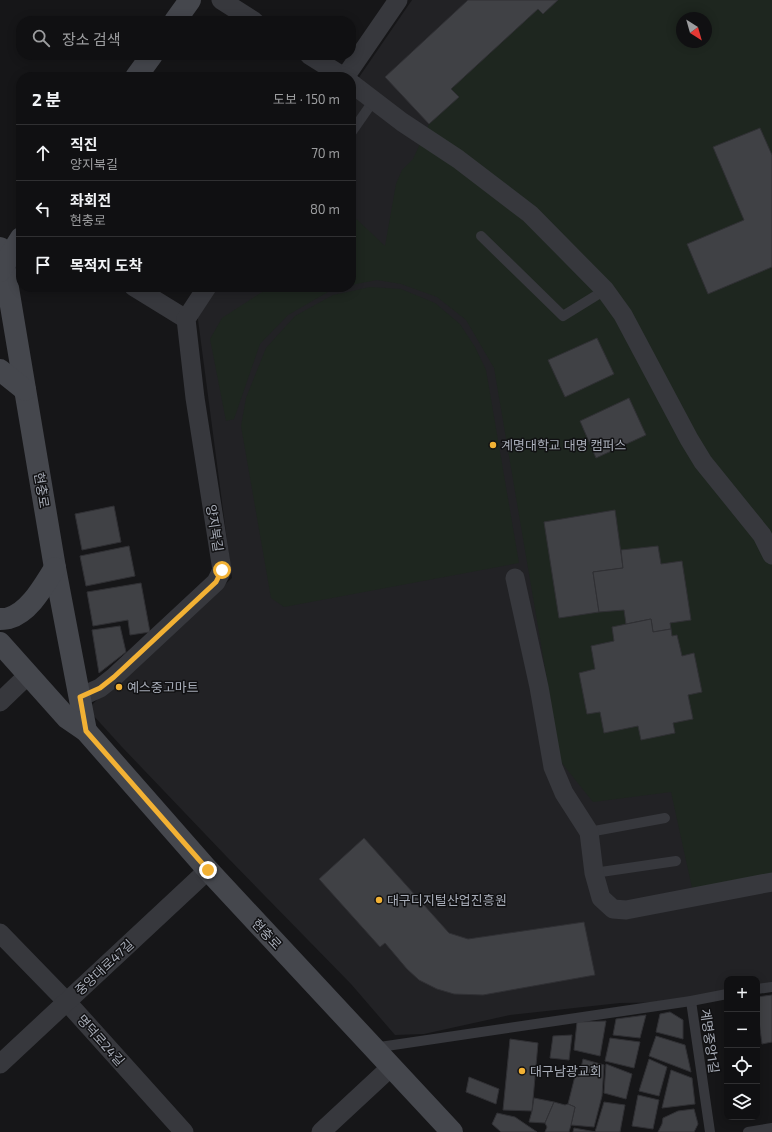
<!DOCTYPE html>
<html lang="ko">
<meta charset="utf-8">
<style>
:root{--surface:#101012;--page:#19191b;--text:#f1f3f6;--muted:#9c9d9f;--line:#303032}
body{margin:0;font-family:"Exo 2","Noto Sans KR",sans-serif;background:var(--page);color:var(--text)}
.controls{position:absolute;right:12px;bottom:12px;display:grid;overflow:hidden;border-radius:8px;box-shadow:0 2px 10px #0003}
.controls button{width:36px;height:36px;display:grid;place-items:center;padding:0;border:0;border-bottom:1px solid var(--line);background:var(--surface);color:var(--text);font:20px sans-serif}
.compass{position:absolute;left:676px;top:12px;width:36px;height:36px;border-radius:50%;background:var(--surface);box-shadow:0 2px 10px #0003;rotate:143deg}
.stop{position:absolute;width:12px;height:12px;margin:-9px;border:3px solid #f2b134;border-radius:50%;background:#fff}
.stop.end{background:#f2b134;border-color:#fff;box-shadow:0 1px 4px #0008}
.list{margin:0;padding:0;list-style:none}
h2{display:flex;justify-content:space-between;align-items:center;height:52px;margin:0;padding:0 16px;font-size:17px}
h2 small{font-size:13px;font-weight:400;color:var(--muted)}
.list li{display:grid;grid-template-columns:26px 1fr auto;gap:12px;align-items:center;box-sizing:border-box;height:56px;padding:0 16px;border-top:1px solid var(--line)}
.list b{display:block;font-size:15px;white-space:nowrap}
.list p{margin:0;font-size:13px;white-space:nowrap;color:var(--muted)}
.list em{font-size:13px;font-style:normal;color:var(--muted)}
.icon{flex:none;width:22px;height:22px;fill:none;stroke:currentColor;stroke-width:2;stroke-linecap:round;stroke-linejoin:round}
.map{position:relative;flex:none;width:772px;height:1132px;overflow:hidden}
.search{position:absolute;background:var(--surface);box-shadow:0 2px 10px #0003;left:16px;top:16px;width:340px;height:44px;display:flex;align-items:center;gap:10px;box-sizing:border-box;padding:0 14px;border-radius:16px;color:var(--muted);font-size:15px}
.panel{position:absolute;background:var(--surface);box-shadow:0 2px 10px #0003;left:16px;top:72px;width:340px;height:220px;border-radius:16px}
.map>svg:first-child{display:block}
.built{fill:#222225;fill-rule:evenodd}
.green{fill:#1e261f;fill-rule:evenodd}
.building{fill:#404145;stroke:#303034}
.lines{fill:none;stroke-linecap:round;stroke-linejoin:round}
.service{stroke:#37383d;stroke-width:10}
.minor{stroke:#37383d;stroke-width:19}
.secondary{stroke:#45474d;stroke-width:22}
.route{stroke:#f2b134;stroke-width:5}
.poi-dot{fill:#f2b134;stroke:#111113;stroke-width:1.5}
.labels{text-anchor:middle;dominant-baseline:central;stroke-width:3;stroke-linejoin:round;paint-order:stroke}
.poi-label{font-size:13px;fill:#a8adb8;stroke:#111113;text-anchor:start}
.street-label{font-size:13px;fill:#a8adb8;stroke:#111113}
</style>
<div class="map">
<svg width="772" height="1132" viewBox="0 0 772 1132">
<rect width="100%" height="100%" fill="#161618"/>
<!-- built -->
<path class="built" d="M412,0H772V985L757,988V979H727V994L685,1002L620,1003L510,1015L424,1034L395,1035L351,984L227,857L122,747L92,714L91,706L113,683L190,617L232,578L197,312L214,287H351V89ZM682,18H706V42H682Z"/>
<!-- green -->
<g class="green">
<path d="M558,0H772V882L694,897L671,792L593,802L561,762L494,368L466,320L437,297L401,284L377,280L351,285V214L385,246L396,184L402,170L413,159L429,124L458,97L451,89L538,9L543,14ZM682,18H706V42H682Z"/>
<polygon points="270,287 339,287 335,288 288,315 260,344 234,419 226,421 210,339 222,318"/>
<polygon points="370,287 401,289 435,303 460,324 475,347 486,370 519,563 284,607 271,598 241,426 246,398 266,348 295,316 333,295"/>
</g>
<!-- building -->
<g class="building">
<polygon points="468,0 558,0 543,14 538,9 451,89 459,97 429,124 385,77"/>
<polygon points="760,128 772,155 772,267 708,294 687,244 744,220 713,147"/>
<polygon points="597,338 614,374 565,397 548,360"/>
<polygon points="629,398 646,435 596,458 580,421"/>
<polygon points="114,506 121,542 82,550 75,514"/>
<polygon points="615,510 623,568 593,572 599,612 559,618 544,522"/>
<polygon points="129,546 135,576 86,586 80,556"/>
<polygon points="658,546 661,564 682,561 691,620 670,623 671,629 653,632 651,619 626,624 624,610 599,612 593,572 623,568 621,550"/>
<polygon points="141,583 150,632 130,635 128,620 93,626 87,592"/>
<polygon points="651,619 653,632 671,629 672,636 677,635 682,656 694,653 702,692 688,695 693,719 673,723 675,733 641,740 638,726 604,733 600,712 587,714 579,673 595,669 591,646 614,641 612,627"/>
<polygon points="120,626 126,652 99,673 92,630"/>
<polygon points="364,838 449,933 468,939 584,922 595,975 483,995 454,994 437,989 419,980 407,969 385,943 380,947 319,879"/>
<polygon points="772,995 772,1042 762,1044 757,1006 757,997"/>
<polygon points="670,1012 683,1020 683,1039 656,1032 660,1014"/>
<polygon points="646,1015 640,1038 613,1035 616,1019"/>
<polygon points="606,1021 600,1056 574,1050 577,1022"/>
<polygon points="572,1035 569,1060 550,1058 553,1036"/>
<polygon points="656,1036 685,1045 691,1072 649,1056"/>
<polygon points="610,1038 640,1042 634,1068 605,1061"/>
<polygon points="510,1039 538,1043 532,1111 503,1110"/>
<polygon points="583,1059 604,1065 602,1096 594,1127 571,1125 575,1107 568,1104 575,1076 579,1077"/>
<polygon points="649,1059 667,1067 659,1096 639,1091"/>
<polygon points="606,1064 632,1074 626,1099 604,1093"/>
<polygon points="671,1070 692,1078 695,1104 662,1108"/>
<polygon points="469,1077 499,1089 496,1104 466,1092"/>
<polygon points="638,1095 659,1100 653,1129 632,1126"/>
<polygon points="534,1098 554,1102 545,1123 529,1122 532,1111"/>
<polygon points="554,1102 565,1105 568,1104 575,1107 571,1125 569,1132 545,1132 547,1127 545,1123"/>
<polygon points="604,1102 625,1105 620,1132 595,1132"/>
<polygon points="694,1109 698,1124 694,1132 658,1132 662,1124 663,1118 678,1111"/>
<polygon points="497,1113 515,1117 537,1132 501,1132 492,1124"/>
<polygon points="574,1128 596,1132 573,1132"/>
</g>
<g class="lines">
<!-- service -->
<g class="service">
<polyline points="351,133 374,100"/>
<polyline points="481,236 563,316 605,290"/>
<polyline points="589,832 665,818"/>
<polyline points="594,873 676,861"/>
<polyline points="757,989 772,987"/>
<polyline points="691,1001 710,1132"/>
<polyline points="373,1048 691,1001 727,994"/>
<polyline points="748,1132 772,1128"/>
</g>
<!-- minor -->
<g class="minor">
<polyline points="221,0 254,21"/>
<polyline points="309,55 344,77"/>
<polyline points="345,77 398,0"/>
<polyline points="351,83 402,122 458,159 530,214 605,290 623,315 689,439 703,462 762,535 772,555"/>
<polyline points="134,287 186,319"/>
<polyline points="515,578 539,687 553,767 564,793 589,832 594,873 601,898 613,909 626,910 772,882"/>
<polyline points="80,697 100,688 114,677 216,582 222,570 195,398 186,319 207,287"/>
<polyline points="0,702 28,675"/>
<polyline points="0,933 67,1002 184,1132"/>
<polyline points="0,1064 208,870"/>
<polyline points="321,1132 391,1067"/>
</g>
<!-- secondary -->
<g class="secondary">
<polyline points="175,21 190,0"/>
<polyline points="136,77 152,55"/>
<polyline points="0,248 4,264 55,568 86,731"/>
<polyline points="0,271 21,238"/>
<polyline points="0,370 25,390"/>
<path d="M0,619C3,619 7,619 9,618C30,612 44,585 55,568"/>
<polyline points="0,643 67,718 86,731 208,870 452,1132"/>
</g>
</g>
<g class="lines">
<!-- route -->
<polyline class="route" points="208,870 86,731 80,697 100,688 114,677 216,582 222,570"/>
</g>
<!-- markers -->
<g class="poi-dot">
<circle cx="493" cy="445" r="4"/>
<circle cx="119" cy="687" r="4"/>
<circle cx="379" cy="900" r="4"/>
<circle cx="522" cy="1071" r="4"/>
</g>
<g class="labels">
<!-- poi labels -->
<g class="poi-label">
<text x="501" y="445">계명대학교 대명 캠퍼스</text>
<text x="127" y="687">예스중고마트</text>
<text x="387" y="900">대구디지털산업진흥원</text>
<text x="530" y="1071">대구남광교회</text>
</g>
<!-- street labels -->
<g class="street-label">
<text transform="translate(42 490) rotate(81)">현충로</text>
<text transform="translate(215 528) rotate(81)">양지북길</text>
<text transform="translate(267 934) rotate(47)">현충로</text>
<text transform="translate(104 967) rotate(-43)">중앙대로47길</text>
<text transform="translate(101 1040) rotate(48)">명덕로24길</text>
<text transform="translate(710 1041) rotate(82)">계명중앙1길</text>
</g>
</g>
</svg>
<div class="controls">
<button>+</button>
<button>−</button>
<button><svg class="icon" aria-label="locate" viewBox="0 0 24 24"><circle cx="12" cy="12" r="6"/><path d="M12 2v4M12 18v4M2 12h4M18 12h4"/></svg></button>
<button><svg class="icon" aria-label="layers" viewBox="0 0 24 24"><path d="M12 4l9 5-9 5-9-5zM3 14l9 5 9-5"/></svg></button>
</div>
<svg class="compass" viewBox="-18 -18 36 36"><path d="M0-13l5 13h-10z" fill="#e53935"/><path d="M0 13l5-13h-10z" fill="#9c9d9f"/></svg>
<div class="stop" style="left:222px;top:570px"></div>
<div class="stop end" style="left:208px;top:870px"></div>
<div class="search"><svg class="icon" aria-label="search" viewBox="0 0 24 24"><circle cx="10" cy="10" r="6"/><path d="M15 15l6 6"/></svg>장소 검색</div>
<section class="panel">
<h2>2 분<small>도보 · 150 m</small></h2>
<ul class="list">
<li><svg class="icon" aria-label="ahead" viewBox="0 0 24 24"><path d="M12 20V5M6 11l6-6 6 6"/></svg><div><b>직진</b><p>양지북길</p></div><em>70 m</em></li>
<li><svg class="icon" aria-label="left" viewBox="0 0 24 24"><path d="M17 20v-9H6M10 6l-5 5 5 5"/></svg><div><b>좌회전</b><p>현충로</p></div><em>80 m</em></li>
<li><svg class="icon" aria-label="arrive" viewBox="0 0 24 24"><path d="M6 21V4h12l-3 4 3 4H6"/></svg><div><b>목적지 도착</b></div></li>
</ul>
</section>
</div>
